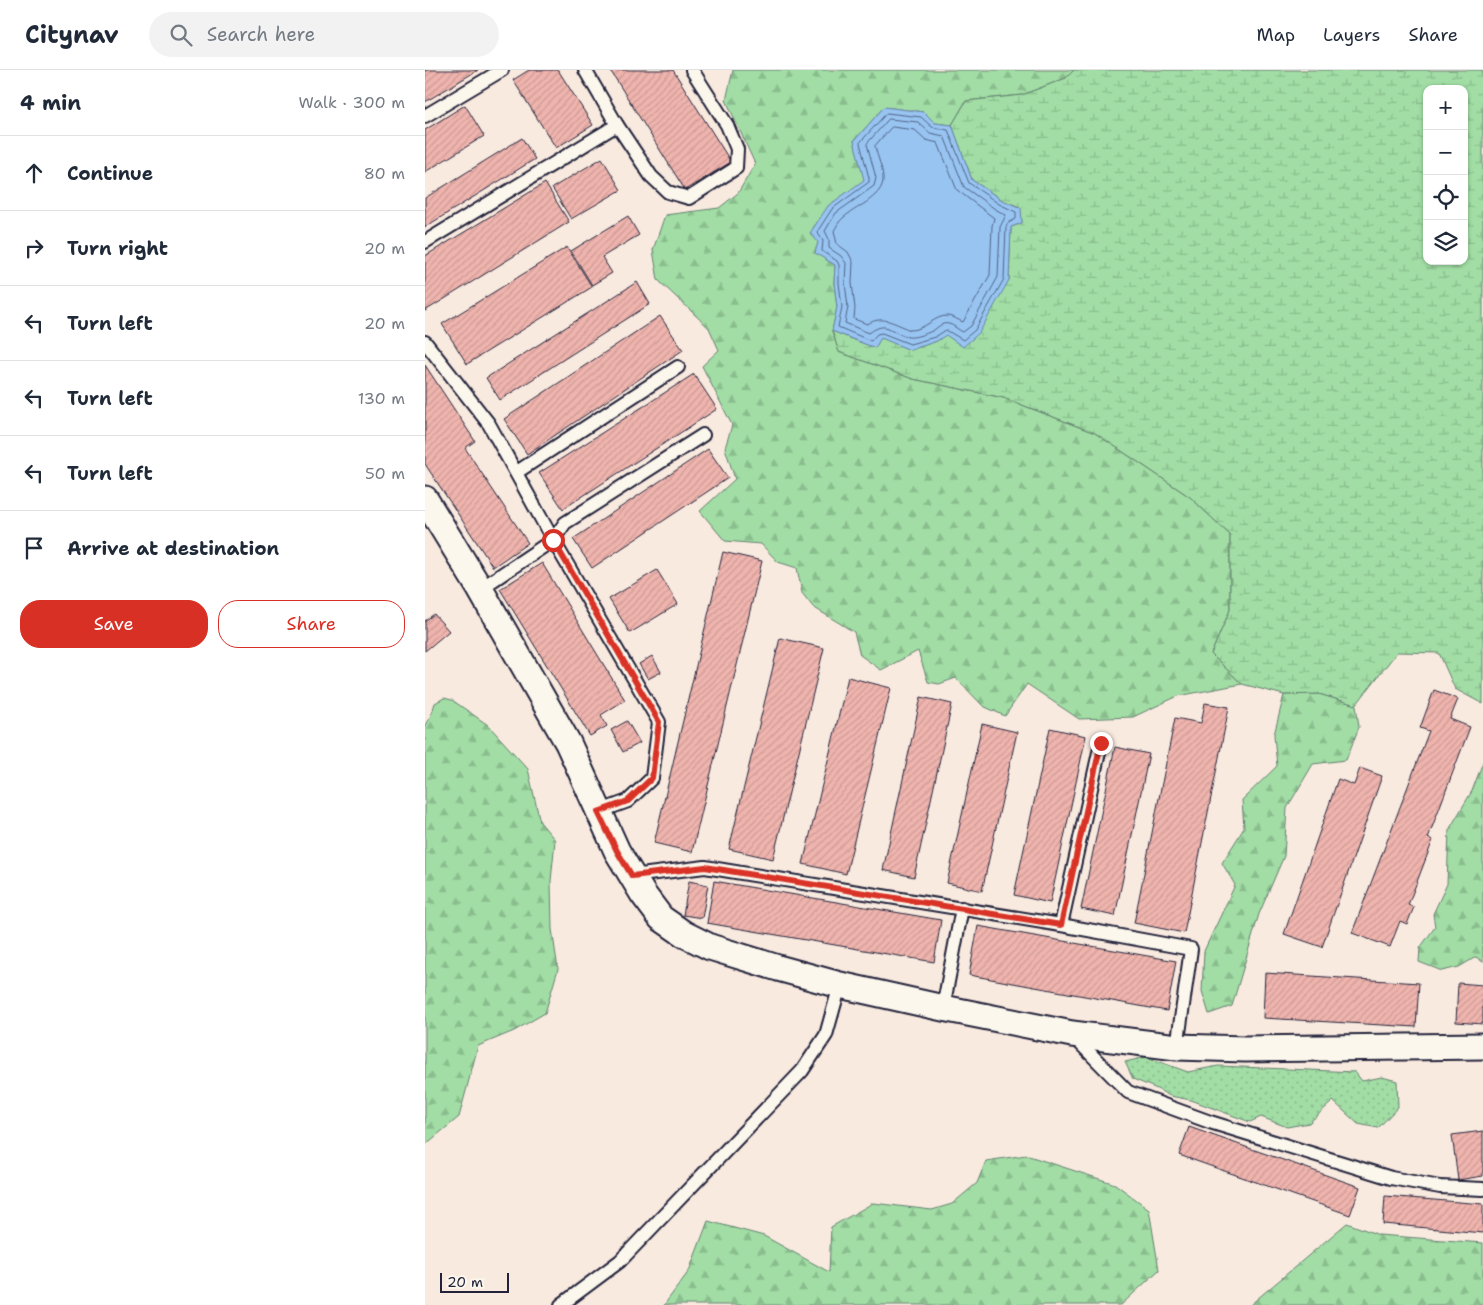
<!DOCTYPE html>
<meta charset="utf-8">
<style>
:root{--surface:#fff;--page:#f2f2f3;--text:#1f2937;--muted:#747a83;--line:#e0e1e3;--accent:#d93025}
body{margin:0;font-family:"Shantell Sans",sans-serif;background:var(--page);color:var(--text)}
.controls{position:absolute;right:15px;top:15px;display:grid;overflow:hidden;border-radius:10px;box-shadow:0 1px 4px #0004}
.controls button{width:45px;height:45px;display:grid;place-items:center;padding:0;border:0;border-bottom:1px solid var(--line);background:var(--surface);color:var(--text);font:25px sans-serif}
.scale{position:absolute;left:15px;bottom:12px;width:69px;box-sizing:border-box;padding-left:5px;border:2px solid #22223b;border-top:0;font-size:14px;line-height:18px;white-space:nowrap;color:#22223b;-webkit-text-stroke:4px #fbf7ec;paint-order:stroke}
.stop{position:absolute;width:15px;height:15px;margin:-11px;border:4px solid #d93025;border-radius:50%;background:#fff}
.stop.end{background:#d93025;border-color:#fff;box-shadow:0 1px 5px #0008}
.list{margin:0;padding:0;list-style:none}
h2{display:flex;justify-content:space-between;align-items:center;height:65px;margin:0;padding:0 20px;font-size:21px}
h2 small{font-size:16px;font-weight:400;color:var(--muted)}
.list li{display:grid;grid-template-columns:32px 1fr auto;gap:15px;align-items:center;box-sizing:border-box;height:75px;padding:0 20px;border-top:1px solid var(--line)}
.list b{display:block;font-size:19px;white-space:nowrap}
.list em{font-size:16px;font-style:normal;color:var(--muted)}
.actions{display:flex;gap:10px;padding:15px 20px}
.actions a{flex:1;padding:11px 0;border:1px solid var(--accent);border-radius:20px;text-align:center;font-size:18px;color:var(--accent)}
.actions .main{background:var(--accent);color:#fff}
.icon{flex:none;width:28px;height:28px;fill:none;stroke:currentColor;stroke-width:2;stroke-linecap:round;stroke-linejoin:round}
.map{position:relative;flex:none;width:1058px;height:1235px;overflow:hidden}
header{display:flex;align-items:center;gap:30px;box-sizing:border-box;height:70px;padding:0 25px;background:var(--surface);border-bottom:1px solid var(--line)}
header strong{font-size:24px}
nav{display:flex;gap:28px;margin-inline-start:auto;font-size:18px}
.search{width:350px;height:45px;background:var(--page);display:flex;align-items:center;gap:12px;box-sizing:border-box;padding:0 18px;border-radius:28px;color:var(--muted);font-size:19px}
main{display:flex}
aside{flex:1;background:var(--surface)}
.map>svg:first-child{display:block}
.grass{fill:url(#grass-dots);stroke:#628070}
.forest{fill:url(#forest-firs);stroke:#628070}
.wetland{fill:url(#wetland-marsh);stroke:#628070;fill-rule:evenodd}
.water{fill:#98c4f2;stroke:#6983a9}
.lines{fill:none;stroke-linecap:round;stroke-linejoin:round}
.shore{stroke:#516384;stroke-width:1}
.building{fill:url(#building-hatch);stroke:#22223b}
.service-casing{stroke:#22223b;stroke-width:16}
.minor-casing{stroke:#22223b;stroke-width:29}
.service{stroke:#fbf7ec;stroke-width:12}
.minor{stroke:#fbf7ec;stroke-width:25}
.route{stroke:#d93025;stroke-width:6}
</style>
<header>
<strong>Citynav</strong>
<div class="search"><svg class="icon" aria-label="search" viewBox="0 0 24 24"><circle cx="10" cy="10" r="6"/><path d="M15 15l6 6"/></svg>Search here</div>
<nav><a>Map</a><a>Layers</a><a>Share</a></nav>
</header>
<main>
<aside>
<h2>4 min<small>Walk · 300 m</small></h2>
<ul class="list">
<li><svg class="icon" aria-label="ahead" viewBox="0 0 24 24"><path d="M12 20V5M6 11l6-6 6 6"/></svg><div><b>Continue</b></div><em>80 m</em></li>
<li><svg class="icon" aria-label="right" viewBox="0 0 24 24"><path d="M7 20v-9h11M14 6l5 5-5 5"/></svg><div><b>Turn right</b></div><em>20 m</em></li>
<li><svg class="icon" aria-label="left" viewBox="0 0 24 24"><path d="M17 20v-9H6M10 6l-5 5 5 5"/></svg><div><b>Turn left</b></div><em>20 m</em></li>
<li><svg class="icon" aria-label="left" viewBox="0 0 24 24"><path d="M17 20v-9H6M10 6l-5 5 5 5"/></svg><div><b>Turn left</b></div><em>130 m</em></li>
<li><svg class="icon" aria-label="left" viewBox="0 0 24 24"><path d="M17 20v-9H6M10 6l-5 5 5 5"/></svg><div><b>Turn left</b></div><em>50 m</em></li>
<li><svg class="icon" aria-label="arrive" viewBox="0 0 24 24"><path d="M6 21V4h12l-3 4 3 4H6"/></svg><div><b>Arrive at destination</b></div></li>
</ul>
<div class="actions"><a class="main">Save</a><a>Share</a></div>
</aside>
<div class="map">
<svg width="1058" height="1235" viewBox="0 0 1058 1235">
<defs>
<pattern id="grass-dots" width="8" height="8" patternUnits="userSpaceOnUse" patternTransform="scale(1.25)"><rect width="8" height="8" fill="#a1dda4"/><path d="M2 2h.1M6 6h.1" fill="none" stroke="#8abd8e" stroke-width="1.8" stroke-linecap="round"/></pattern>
<pattern id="forest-firs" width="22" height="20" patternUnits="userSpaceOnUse" patternTransform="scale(1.25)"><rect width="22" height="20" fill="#a1dda4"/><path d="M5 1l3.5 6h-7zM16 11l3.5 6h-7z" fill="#8abd8e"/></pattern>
<pattern id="wetland-marsh" width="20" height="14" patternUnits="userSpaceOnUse" patternTransform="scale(1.25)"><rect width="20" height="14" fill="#a1dda4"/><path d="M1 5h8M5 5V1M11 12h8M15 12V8" fill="none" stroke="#8abd8e"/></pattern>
<pattern id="building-hatch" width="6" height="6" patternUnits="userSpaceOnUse" patternTransform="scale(1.25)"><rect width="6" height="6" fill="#efb4ad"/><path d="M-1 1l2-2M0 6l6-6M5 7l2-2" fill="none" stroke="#cd9a96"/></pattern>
</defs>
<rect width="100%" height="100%" fill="#f9eadf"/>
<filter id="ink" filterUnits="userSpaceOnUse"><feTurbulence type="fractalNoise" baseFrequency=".02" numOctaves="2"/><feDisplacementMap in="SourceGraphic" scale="10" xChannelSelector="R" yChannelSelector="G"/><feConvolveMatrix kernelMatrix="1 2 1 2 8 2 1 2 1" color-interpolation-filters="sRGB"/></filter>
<g filter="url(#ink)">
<!-- grass -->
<polygon class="grass" points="721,987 763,1002 793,996 930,1002 937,1011 957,1007 972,1011 973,1037 953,1058 933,1054 908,1031 884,1053 862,1057 836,1047 825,1052 766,1030 745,1026 732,1019 708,1009 700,992"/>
<!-- forest -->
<g class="forest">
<polygon points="308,0 649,0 641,8 597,25 541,31 527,55 510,53 498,42 459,37 429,71 440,110 403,136 391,183 410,195 409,213 412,237 407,261 414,282 488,309 579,328 670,363 765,427 805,465 805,540 786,584 817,614 753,626 708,647 654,649 602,614 580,646 558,636 531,608 514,614 503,612 493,581 456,600 435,585 429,562 388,537 377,523 372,498 353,492 336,474 300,471 275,441 310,409 300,378 307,355 277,296 294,280 284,258 233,210 228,180 240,145 294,138 313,123 330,94 301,30"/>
<polygon points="894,624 931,635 934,657 921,690 888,694 862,738 859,786 834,844 807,936 784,944 777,921 779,881 810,815 797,793 819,758 817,730 852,696 849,665 859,625"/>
<polygon points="19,628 27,630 63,655 103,699 115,752 130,770 126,811 127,859 133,899 120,943 89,961 53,976 34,1047 0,1075 0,655 6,645 10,633"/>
<polygon points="1058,692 1058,892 1051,887 1034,897 1017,901 994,892 995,878 1010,857 1008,844 1022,814 1024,760 1047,721"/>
<polygon points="601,1085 690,1114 724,1139 734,1200 696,1235 239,1235 264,1201 283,1151 339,1166 404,1202 406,1157 448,1133 507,1140 527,1134 552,1113 561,1091"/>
<polygon points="922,1153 954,1165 1058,1173 1058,1235 825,1235"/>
</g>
<!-- wetland -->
<path class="wetland" d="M649,0H1058V634L1030,619L1014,583L972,582L931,635L894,624L859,625L817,614L786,584L805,540V465L765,427L670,363L579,328L488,309L414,282L407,261L450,278L456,267L485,280L512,271L584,210L586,157L597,153L595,137L577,130L547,110L527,55L541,31L597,25L641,8ZM1002,19H1039V191H1002Z"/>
<!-- water -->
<polygon class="water" points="459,37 499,42 510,53 527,55 547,110 577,130 596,138 597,153 586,157 584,210 554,263 538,277 521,265 512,271 485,280 456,268 450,278 407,261 412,237 409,213 410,195 390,183 393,172 385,163 403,136 439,110 429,71"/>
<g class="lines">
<!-- shore -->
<g class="shore">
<polygon points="462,43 496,47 507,57 523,60 544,113 574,134 591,142 591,149 583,153 581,157 579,209 550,260 538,270 521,260 510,267 485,274 457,263 452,264 446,271 413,257 417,237 414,213 414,195 412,191 397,181 398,171 392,162 407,139 444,112 444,108 435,73"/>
<path d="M464,49L493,52L505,63L519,66L539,117L570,139L581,145L575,157L573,207L546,256L538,262C533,260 529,255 524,254C516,252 513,258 507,261C501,264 489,268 483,267C465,263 463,249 444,263L420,253L423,237L420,213L421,193L416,186L404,178V169L400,161L411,143L449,116L451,108L442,74Z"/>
<path d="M467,57L490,60L501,70L513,73L532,120L569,148L567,156L565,205L538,252C533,250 529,247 523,246C510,245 500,260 486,260C485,260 480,258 479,257C464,251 457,246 442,254L429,249L430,238L427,213L428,192L423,182L412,174L409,161C411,157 414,151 418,148C429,138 456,128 458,111C459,100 452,87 450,76Z"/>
</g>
</g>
<!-- building -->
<g class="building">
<polygon points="0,0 53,0 0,32"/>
<polygon points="104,0 133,0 168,55 131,78 88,10"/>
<polygon points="185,0 248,0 306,92 260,120"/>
<polygon points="40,35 59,66 0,102 0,60"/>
<polygon points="97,68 110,89 0,157 0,128"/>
<polygon points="177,88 196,120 146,149 127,118"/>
<polygon points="120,113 144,152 0,241 0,186"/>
<polygon points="203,146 214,165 177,187 187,203 167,215 146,181"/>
<polygon points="142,177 167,217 42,294 17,254"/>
<polygon points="212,212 225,234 75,330 61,308"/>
<polygon points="235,246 258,280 102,384 79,349"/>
<polygon points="0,295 50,371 40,378 103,473 68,497 0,394"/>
<polygon points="269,304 292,339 138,439 114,403"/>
<polygon points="283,379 303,408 167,498 148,469"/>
<polygon points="298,482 337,491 267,782 229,773"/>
<polygon points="117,493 200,630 176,645 182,656 165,666 75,519"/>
<polygon points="232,500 253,534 205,563 184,529"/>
<polygon points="9,544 24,561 0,581 0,551"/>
<polygon points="355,568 399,578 348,789 304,779"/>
<polygon points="227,586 236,602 223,609 214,594"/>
<polygon points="423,607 466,618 421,804 378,794"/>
<polygon points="1009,620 1033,629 1025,649 1045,657 1003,768 1008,770 983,835 989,837 982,854 975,851 965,877 927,863 1004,661 995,658"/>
<polygon points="496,627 527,634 489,807 458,800"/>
<polygon points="780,633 804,637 759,863 709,853 750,648 776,653"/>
<polygon points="202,651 215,673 198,682 186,660"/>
<polygon points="557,654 592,662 557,821 522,813"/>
<polygon points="625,658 661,666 625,833 589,825"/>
<polygon points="690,677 724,684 690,846 656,839"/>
<polygon points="935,698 957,706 897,877 859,864 913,709 929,715"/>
<polygon points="264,811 283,815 277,848 258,845"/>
<polygon points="289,811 516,850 509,892 282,853"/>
<polygon points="553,856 751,891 742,941 544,905"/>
<polygon points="840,903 994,913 991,957 838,948"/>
<polygon points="1033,913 1058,915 1058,954 1031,952"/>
<polygon points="764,1057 935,1117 925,1145 754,1085"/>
<polygon points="1058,1061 1058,1106 1033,1110 1027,1065"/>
<polygon points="960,1126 1058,1134 1058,1163 958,1154"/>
</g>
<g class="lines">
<!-- service casing -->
<g class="service-casing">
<g id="service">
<polyline points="160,0 192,55 226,106 243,122 264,128 311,98 312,79 302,55 267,0"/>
<polyline points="0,46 77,0"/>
<polyline points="0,172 192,55"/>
<polyline points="0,272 64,354 128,470 234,652 227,708 203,731 173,742"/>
<polyline points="92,402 253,297"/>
<polyline points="55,519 128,470 140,453 278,365"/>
<polyline points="207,806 280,797 636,855 766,879 752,977"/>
<polyline points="636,855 676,673"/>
<polyline points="518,938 537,838"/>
<polyline points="648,966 703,1022 785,1052 966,1108 1015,1117 1058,1119"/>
<polyline points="136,1235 195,1191 377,1001 401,965 415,915"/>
</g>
</g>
<!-- minor casing -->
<g class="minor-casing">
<polyline id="minor" points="0,429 55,519 143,673 192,781 218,824 236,848 259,864 285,877 353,898 415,915 518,938 647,964 752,977 820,979 1058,976"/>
</g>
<!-- service -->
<use href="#service" class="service"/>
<!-- minor -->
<use href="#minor" class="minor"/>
</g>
</g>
<g class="lines" filter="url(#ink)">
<!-- route -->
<polyline class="route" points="128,470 234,652 227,708 203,731 173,742 192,781 207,806 280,797 636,855 676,673"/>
</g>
</svg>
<div class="controls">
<button>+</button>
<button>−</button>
<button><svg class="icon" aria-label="locate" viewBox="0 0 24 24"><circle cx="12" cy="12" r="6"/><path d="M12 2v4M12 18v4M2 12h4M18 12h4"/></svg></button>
<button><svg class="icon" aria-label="layers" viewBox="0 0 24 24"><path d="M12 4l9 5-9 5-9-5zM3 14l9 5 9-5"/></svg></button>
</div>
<div class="scale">20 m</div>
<div class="stop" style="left:128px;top:470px"></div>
<div class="stop end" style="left:676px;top:673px"></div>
</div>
</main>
